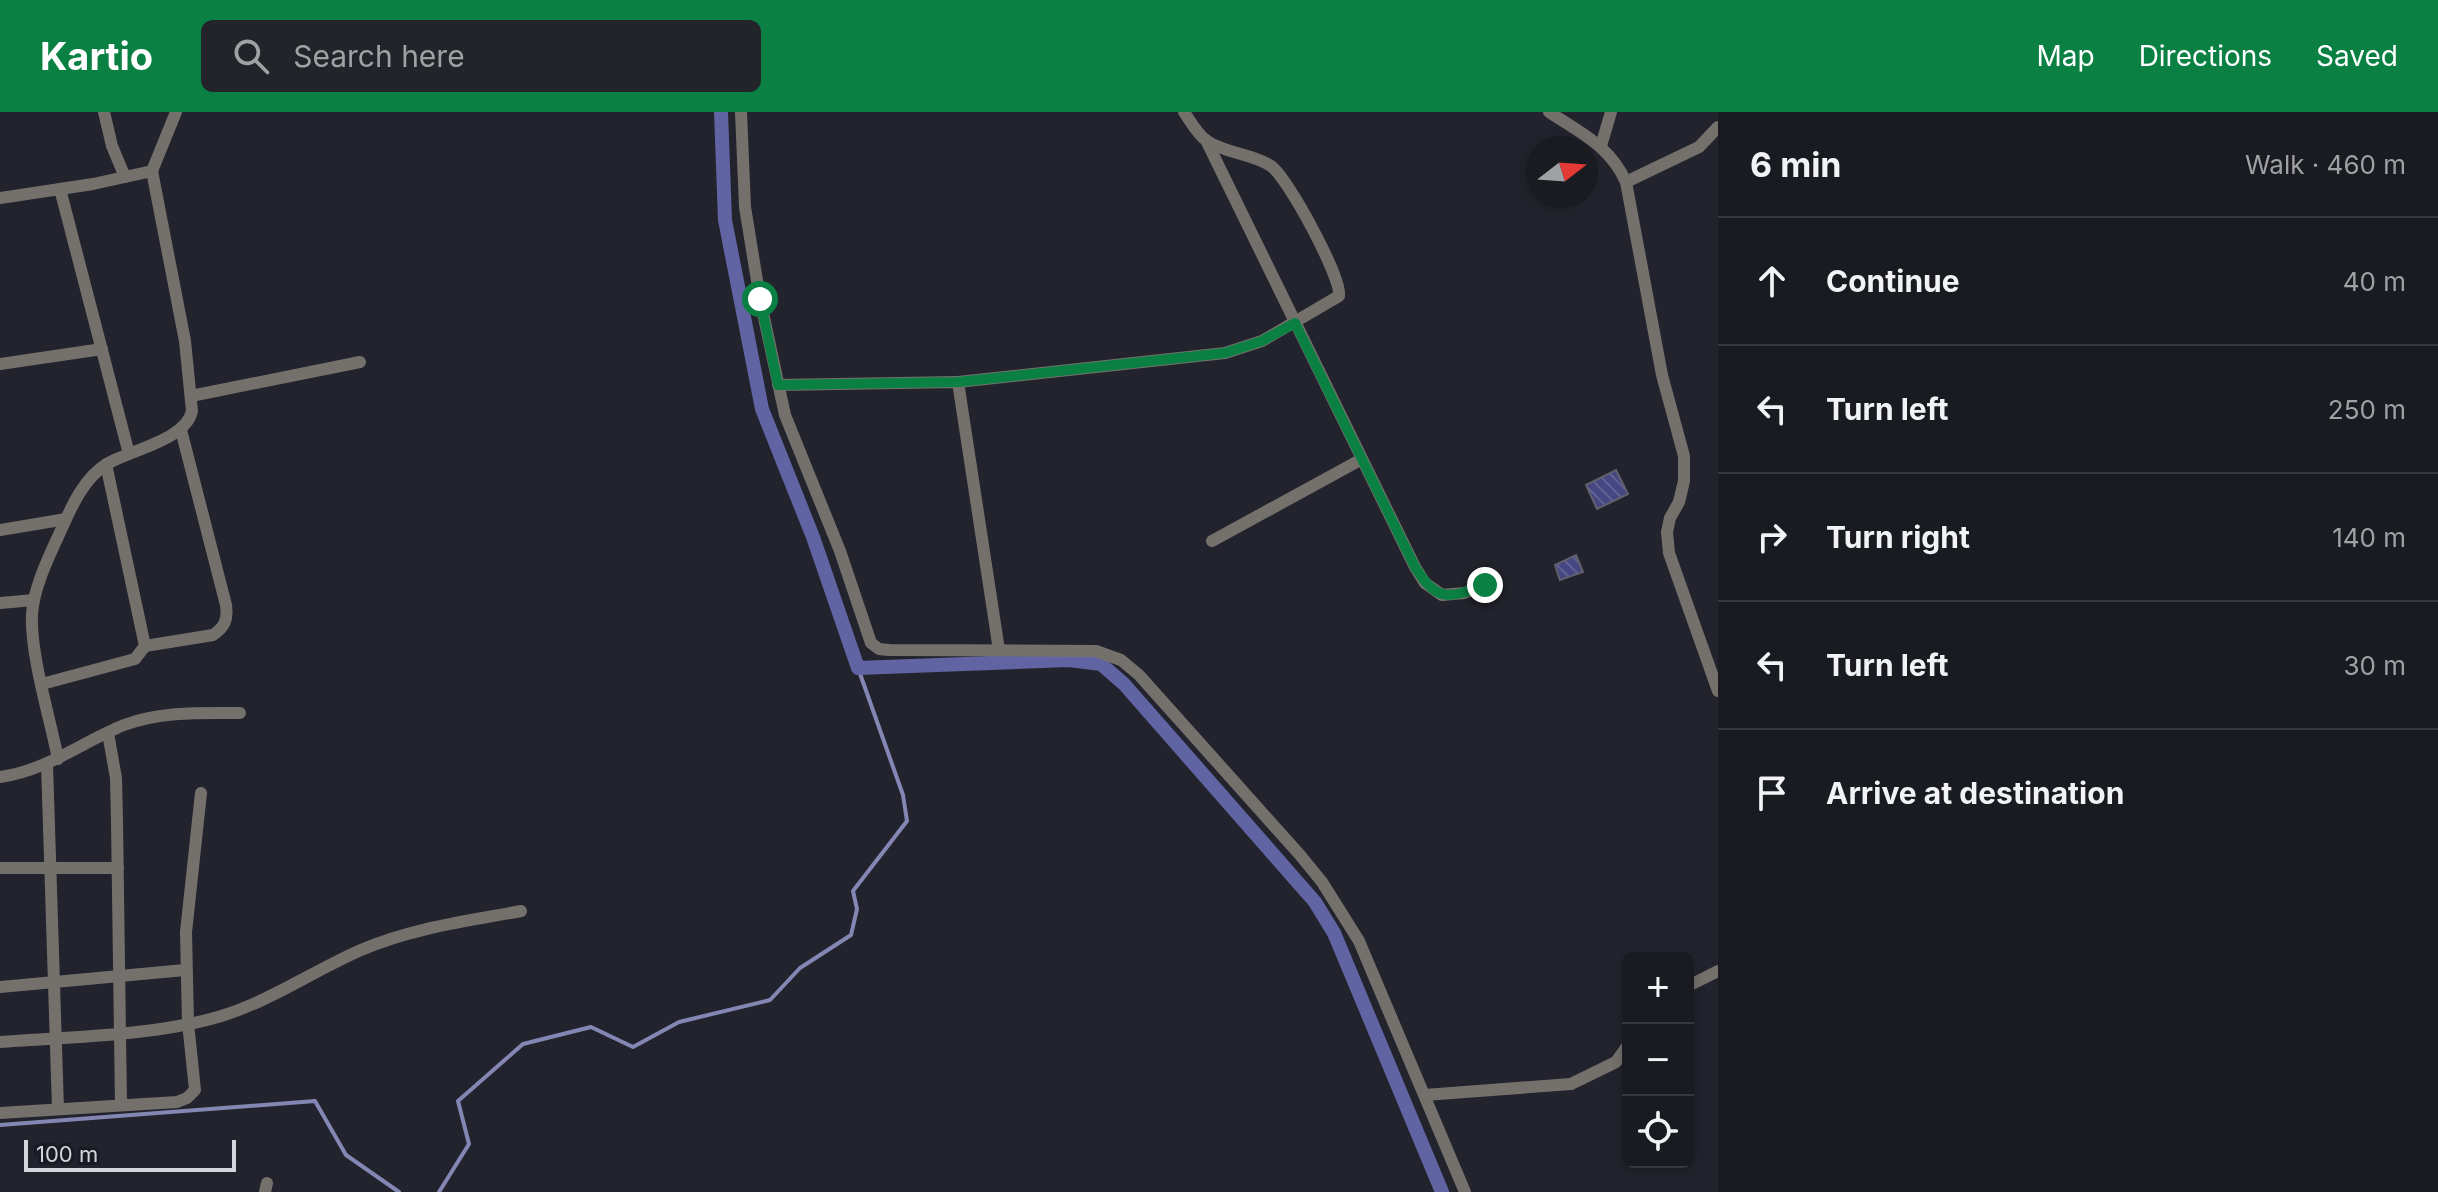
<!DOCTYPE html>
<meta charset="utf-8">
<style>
:root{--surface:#1a1a21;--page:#23232a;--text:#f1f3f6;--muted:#9fa1a5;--line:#38383f;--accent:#0b8043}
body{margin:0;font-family:Inter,sans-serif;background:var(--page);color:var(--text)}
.controls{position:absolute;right:24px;bottom:24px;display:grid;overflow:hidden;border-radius:12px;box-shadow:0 4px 12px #0003}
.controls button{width:72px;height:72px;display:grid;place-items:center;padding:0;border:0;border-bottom:2px solid var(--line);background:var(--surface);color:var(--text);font:40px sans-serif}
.compass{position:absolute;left:1526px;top:24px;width:72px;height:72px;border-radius:50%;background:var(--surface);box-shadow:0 4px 12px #0003;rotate:73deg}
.scale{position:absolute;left:24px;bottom:20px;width:212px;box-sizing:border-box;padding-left:8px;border:4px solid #d5d6dc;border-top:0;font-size:22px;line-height:28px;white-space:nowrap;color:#d5d6dc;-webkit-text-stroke:6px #191a23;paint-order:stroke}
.stop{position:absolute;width:24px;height:24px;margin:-18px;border:6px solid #0b8043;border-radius:50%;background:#fff}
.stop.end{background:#0b8043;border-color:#fff;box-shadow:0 2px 8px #0008}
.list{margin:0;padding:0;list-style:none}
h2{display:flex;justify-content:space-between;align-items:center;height:104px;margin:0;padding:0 32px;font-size:34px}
h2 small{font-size:26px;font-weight:400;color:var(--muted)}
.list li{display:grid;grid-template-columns:52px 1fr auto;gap:24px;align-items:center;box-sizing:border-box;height:128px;padding:0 32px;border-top:2px solid var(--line)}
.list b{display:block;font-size:30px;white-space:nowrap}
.list em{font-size:26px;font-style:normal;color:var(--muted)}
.icon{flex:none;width:44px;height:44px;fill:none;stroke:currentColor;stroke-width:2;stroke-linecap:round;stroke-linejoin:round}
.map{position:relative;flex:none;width:1718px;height:1080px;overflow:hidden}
header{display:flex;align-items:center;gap:48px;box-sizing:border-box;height:112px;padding:0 40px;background:var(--accent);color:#fff}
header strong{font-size:38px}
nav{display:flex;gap:44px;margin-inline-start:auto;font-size:28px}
.search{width:560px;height:72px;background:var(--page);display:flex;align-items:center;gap:20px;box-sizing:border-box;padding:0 28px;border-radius:12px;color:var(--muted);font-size:30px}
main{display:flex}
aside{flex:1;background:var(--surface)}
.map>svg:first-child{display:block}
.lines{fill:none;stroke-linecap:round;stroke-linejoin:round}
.stream{stroke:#8486b4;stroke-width:4}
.canal{stroke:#6164a3;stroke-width:14}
.building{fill:url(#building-back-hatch);stroke:#60616c;stroke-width:2}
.street{stroke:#74716d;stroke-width:12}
.route{stroke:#0b8043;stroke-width:10}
</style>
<header>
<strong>Kartio</strong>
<div class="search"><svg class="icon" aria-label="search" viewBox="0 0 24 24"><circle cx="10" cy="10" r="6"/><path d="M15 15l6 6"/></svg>Search here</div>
<nav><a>Map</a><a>Directions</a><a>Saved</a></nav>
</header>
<main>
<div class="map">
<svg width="1718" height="1080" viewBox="0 0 1718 1080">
<defs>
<pattern id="building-back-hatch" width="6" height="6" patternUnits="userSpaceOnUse" patternTransform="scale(2)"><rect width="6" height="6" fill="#454682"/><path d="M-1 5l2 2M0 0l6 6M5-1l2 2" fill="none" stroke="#5f6093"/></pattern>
</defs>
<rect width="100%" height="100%" fill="#22232c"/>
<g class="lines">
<!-- stream -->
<g class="stream">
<polyline points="0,1013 315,989 346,1043 399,1080"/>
<polyline points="439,1080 469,1032 458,989 523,932 591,915 633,935 679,910 770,888 800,856 851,823 857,797 853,779 907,709 903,683 858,556"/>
</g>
<!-- canal -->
<polyline class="canal" points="721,0 725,108 762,297 813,425 858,556 1069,548 1101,552 1124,572 1315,790 1334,821 1442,1080"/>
</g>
<!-- building -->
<g class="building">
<polygon points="1616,358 1628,382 1597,397 1586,373"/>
<polygon points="1576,443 1583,460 1560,468 1555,453"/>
</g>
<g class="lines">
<!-- street -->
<g class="street">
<polyline points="104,0 112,34 125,65"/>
<polyline points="741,0 745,95 760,187 785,303 840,439 871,531 879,537 889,538 1096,539 1121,548 1139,563 1300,743 1322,770 1359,829 1465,1080"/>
<path d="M1549,0C1581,21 1610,34 1626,70L1662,263L1684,344V369L1679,390L1670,406L1667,420L1669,441L1718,579"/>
<polyline points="1206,28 1415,455 1425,471 1442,483 1464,481 1485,473"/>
<polyline points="1601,34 1611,0"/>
<polyline points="1626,70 1699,35 1718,15"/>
<polyline points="60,77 129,342"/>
<polyline points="0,86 93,72 152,59 176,0"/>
<polyline points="0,252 102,237"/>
<path d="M958,270L1225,241L1262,229L1339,184C1342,166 1288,66 1271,54C1251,41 1227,42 1207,29C1197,22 1191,10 1184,0"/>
<polyline points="778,273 958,270 999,538"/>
<polyline points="191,284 360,250"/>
<polyline points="0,418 66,407"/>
<polyline points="1212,429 1362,347"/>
<polyline points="0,491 34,488"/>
<path d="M145,534L213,523C225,515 228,507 226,493L181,318"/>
<polyline points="42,572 135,547 145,534 106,352"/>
<polyline points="108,621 116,666 117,709 121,993"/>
<path d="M58,647C50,606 30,542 32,502C34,474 50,442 62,416C72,393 85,365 107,352C130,338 186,328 192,299L185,229L152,59"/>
<polyline points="47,652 58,997"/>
<path d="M0,665C46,659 82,630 124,613C161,599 202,601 240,601"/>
<polyline points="0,756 118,756"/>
<polyline points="1688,874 1718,859"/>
<polyline points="0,875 185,858"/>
<path d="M0,930C69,925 152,924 218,905C269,890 313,859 361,838C412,816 467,809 521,799"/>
<polyline points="1425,983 1571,972 1616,950 1628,933"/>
<polyline points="0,1001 177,990 187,986 195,978 188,911 186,820 201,681"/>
<polyline points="265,1080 267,1071"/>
</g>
</g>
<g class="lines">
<!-- route -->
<path class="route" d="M760,187L778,273L958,270L1225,241L1262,229L1295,211L1415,455C1437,490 1448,487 1485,473"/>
</g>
</svg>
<div class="controls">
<button>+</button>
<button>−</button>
<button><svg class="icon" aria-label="locate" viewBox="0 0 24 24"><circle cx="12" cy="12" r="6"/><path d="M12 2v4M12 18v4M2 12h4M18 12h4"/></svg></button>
</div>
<svg class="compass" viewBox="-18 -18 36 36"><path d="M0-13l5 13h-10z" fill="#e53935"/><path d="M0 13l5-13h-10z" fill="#9fa1a5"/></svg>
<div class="scale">100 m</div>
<div class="stop" style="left:760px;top:187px"></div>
<div class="stop end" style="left:1485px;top:473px"></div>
</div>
<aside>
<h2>6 min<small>Walk · 460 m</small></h2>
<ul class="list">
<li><svg class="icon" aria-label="ahead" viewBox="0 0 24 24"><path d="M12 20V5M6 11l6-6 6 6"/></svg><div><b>Continue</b></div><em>40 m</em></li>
<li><svg class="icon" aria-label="left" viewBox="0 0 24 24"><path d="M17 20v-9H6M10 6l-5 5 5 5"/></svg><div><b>Turn left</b></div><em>250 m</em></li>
<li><svg class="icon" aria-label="right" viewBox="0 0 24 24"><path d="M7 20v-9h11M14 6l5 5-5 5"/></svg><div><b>Turn right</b></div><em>140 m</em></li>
<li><svg class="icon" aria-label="left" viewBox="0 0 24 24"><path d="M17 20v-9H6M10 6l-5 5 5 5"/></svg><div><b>Turn left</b></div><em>30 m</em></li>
<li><svg class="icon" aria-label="arrive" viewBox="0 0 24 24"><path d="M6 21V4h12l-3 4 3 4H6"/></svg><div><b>Arrive at destination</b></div></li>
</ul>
</aside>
</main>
